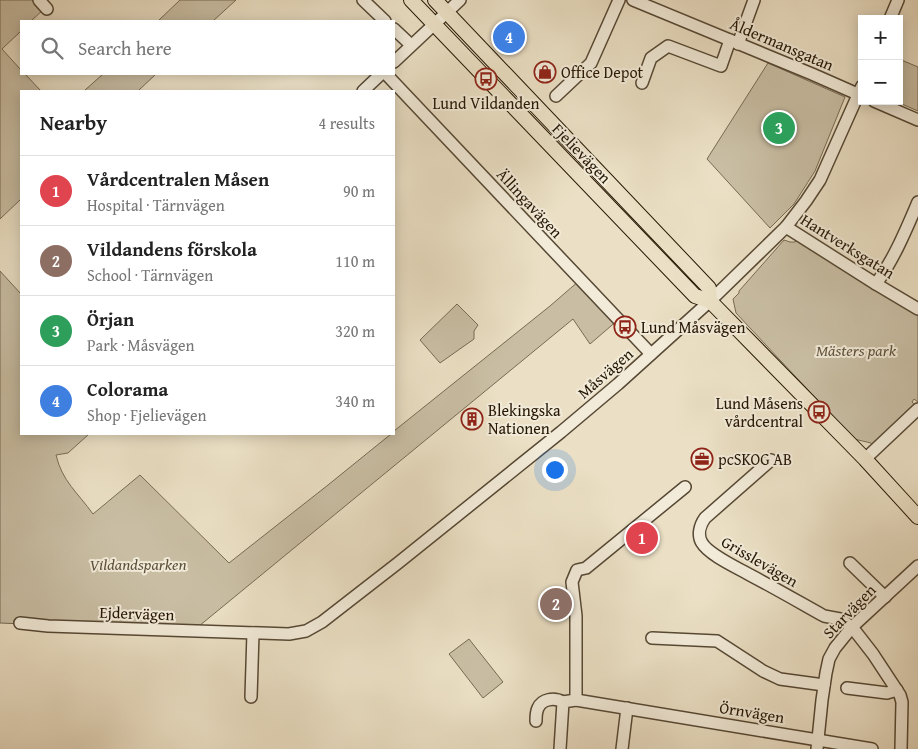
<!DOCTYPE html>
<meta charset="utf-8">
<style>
:root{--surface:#fff;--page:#f6f6f6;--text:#222;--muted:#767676;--line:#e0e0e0;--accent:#2563eb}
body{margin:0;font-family:"Gentium Book Plus",serif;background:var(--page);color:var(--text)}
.controls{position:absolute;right:15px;top:15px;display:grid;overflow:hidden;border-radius:0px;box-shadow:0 2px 12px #0003}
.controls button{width:45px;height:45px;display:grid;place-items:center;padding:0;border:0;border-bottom:1px solid var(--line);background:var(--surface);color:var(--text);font:25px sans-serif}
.you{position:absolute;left:554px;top:469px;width:18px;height:18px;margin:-12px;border:4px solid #fff;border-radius:50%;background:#1a73e8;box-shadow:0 0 0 8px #1a73e833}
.badge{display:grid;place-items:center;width:32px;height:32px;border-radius:50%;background:var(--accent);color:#fff;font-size:16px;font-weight:700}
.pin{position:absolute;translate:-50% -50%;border:2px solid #fff;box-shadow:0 1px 5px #0006}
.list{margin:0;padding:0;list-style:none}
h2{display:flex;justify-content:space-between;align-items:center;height:65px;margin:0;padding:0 20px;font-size:21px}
h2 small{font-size:16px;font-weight:400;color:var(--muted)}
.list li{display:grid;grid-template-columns:32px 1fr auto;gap:15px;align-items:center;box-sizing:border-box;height:70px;padding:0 20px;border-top:1px solid var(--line)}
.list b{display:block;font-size:19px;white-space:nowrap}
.list p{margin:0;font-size:16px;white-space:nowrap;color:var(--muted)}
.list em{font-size:16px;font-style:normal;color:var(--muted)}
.icon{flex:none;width:28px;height:28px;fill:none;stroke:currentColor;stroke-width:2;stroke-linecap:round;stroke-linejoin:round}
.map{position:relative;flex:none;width:918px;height:749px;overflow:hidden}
.search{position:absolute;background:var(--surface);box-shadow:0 2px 12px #0003;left:20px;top:20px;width:375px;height:55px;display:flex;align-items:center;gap:12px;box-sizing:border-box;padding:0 18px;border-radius:0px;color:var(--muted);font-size:19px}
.panel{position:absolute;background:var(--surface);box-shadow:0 2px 12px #0003;left:20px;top:90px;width:375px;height:345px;border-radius:0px}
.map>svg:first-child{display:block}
.green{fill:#c9bea4;stroke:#776a54}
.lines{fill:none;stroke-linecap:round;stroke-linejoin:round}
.minor-casing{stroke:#564834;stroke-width:14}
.major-casing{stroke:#251603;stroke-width:16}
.minor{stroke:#f2ebd9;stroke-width:11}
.major{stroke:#ebe0c5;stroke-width:14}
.labels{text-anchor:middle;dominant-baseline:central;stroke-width:4;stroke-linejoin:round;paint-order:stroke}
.street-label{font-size:16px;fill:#251603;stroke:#f2ebd9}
.poi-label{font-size:16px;fill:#251603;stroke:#f2ebd9;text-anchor:start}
.park-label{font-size:16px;font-style:italic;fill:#5e513b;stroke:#f2ebd9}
</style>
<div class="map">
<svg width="918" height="749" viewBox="0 0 918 749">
<rect width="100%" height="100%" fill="#ebe0c5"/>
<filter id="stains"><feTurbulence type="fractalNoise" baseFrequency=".004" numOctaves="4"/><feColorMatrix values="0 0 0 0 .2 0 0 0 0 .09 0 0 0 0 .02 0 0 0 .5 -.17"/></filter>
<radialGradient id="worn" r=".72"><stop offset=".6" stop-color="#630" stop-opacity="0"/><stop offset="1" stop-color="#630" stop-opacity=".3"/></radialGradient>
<!-- green -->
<g class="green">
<polygon points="0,0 36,0 44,9 31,21 21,21 21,31 2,49 21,70 21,74 25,74 41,91 21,91 21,199 0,219"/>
<polygon points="180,0 236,0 213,21 158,21"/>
<polygon points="899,59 918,67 918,111 895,101 899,101"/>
<polygon points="768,63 845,97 815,171 794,204 770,228 707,159"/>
<polygon points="103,74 156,74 138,91 84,91"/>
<polygon points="798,239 918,313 918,402 914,399 912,402 915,405 873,446 871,443 854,439 736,313 733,299 739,293 739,291 784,240 790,242 795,242"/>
<path d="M0,271L21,294V434H89L68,453L56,455C62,481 78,493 93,514L140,475L229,563L328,485L391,434H394V431L550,306L580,280L618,320L590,344L573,319L193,631L0,623Z"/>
<polygon points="457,304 478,325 474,331 474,339 440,363 420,340"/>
<polygon points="469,639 503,682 483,698 449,654"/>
</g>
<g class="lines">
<!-- minor casing -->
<g class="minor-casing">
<g id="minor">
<polyline points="39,0 47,9"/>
<polyline points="363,0 385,21"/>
<polyline points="633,0 812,74 862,96"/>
<polyline points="890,19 898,0"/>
<polyline points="394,29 411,45"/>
<polyline points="738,44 754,0"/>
<polyline points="394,62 460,0"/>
<polyline points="386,74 651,354"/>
<polyline points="642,83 651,58 668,46 721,66 730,40"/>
<polyline points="363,91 381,74"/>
<polyline points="556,96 591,63 619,0"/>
<polyline points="874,101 918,120"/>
<polyline points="786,227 876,284 918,309"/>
<path d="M876,284C894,259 906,230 918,202"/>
<polyline points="865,459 918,409"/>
<path d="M771,460L705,518C700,525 697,535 702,543C709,555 738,568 750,575C775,588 799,602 824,616L840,619L852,627L873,654L900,695L902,702L901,749"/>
<polyline points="850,563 885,597"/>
<polyline points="20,623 48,626 289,634 306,631 322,622 398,563 561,432 618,384 710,301 786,227 806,201 820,180 862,86"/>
<polyline points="652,638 717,641 763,671 780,679 824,685"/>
<polyline points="847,688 887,693 897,690"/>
<polyline points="251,697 253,633"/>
<polyline points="576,700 576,616 572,582 577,570 586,568 685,487"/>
<path d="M536,721C536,716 536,712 538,708C542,699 554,697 563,702"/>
<polyline points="560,749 563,702 576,700 872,749"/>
<polyline points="622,749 627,708"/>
<polyline points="817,749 822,700 826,673 829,659 835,648 852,627 918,566"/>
</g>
</g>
<!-- major casing -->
<g class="major-casing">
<g id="major">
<polyline points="411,0 695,296 710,301 865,459 918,517"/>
<polyline points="435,0 709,288 710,301"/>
</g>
</g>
<!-- minor -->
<use href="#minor" class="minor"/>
<!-- major -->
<use href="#major" class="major"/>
</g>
<!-- icons -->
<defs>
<g id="shop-ring" transform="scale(1.125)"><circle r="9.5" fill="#f2ebd9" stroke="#8f2418" stroke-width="1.5"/><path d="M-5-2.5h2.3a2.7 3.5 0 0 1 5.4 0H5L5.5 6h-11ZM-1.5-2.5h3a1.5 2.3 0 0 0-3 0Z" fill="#8f2418"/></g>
<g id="bus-ring" transform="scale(1.125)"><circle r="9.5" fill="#f2ebd9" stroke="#8f2418" stroke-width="1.5"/><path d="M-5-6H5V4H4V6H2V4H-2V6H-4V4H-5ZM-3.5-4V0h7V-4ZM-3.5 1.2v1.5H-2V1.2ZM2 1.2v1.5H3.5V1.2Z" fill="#8f2418"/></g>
<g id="building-ring" transform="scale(1.125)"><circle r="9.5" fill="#f2ebd9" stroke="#8f2418" stroke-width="1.5"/><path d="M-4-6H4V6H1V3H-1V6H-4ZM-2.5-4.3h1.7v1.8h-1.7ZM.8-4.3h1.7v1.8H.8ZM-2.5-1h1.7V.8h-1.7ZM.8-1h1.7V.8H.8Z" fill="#8f2418"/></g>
<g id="office-ring" transform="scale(1.125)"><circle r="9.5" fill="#f2ebd9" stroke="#8f2418" stroke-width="1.5"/><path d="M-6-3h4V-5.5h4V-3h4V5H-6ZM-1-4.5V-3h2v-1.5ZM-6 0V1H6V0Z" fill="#8f2418"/></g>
</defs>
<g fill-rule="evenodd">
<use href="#shop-ring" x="545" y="72"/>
<use href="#bus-ring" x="486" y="79"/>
<use href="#bus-ring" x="625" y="327"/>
<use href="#bus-ring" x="819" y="412"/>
<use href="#building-ring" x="472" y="419"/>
<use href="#office-ring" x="702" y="459"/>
</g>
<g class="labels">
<!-- street labels -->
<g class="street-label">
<text transform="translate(782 44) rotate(23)">Åldermansgatan</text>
<text transform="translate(582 153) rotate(46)">Fjelievägen</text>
<text transform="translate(530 203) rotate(47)">Ällingavägen</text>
<text transform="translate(848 246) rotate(32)">Hantverksgatan</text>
<text transform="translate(605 373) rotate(-41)">Måsvägen</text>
<text transform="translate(760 561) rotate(30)">Grisslevägen</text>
<text transform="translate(849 611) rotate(-46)">Starvägen</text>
<text transform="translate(137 613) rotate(2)">Ejdervägen</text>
<text transform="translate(752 712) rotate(9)">Örnvägen</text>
</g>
<!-- poi labels -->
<g class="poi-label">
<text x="561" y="72">Office Depot</text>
<text x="486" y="103" text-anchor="middle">Lund Vildanden</text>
<text x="641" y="327">Lund Måsvägen</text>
<text x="803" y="403" text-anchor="end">Lund Måsens<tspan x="803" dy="18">vårdcentral</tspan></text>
<text x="488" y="410">Blekingska<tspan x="488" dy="18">Nationen</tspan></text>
<text x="718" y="459">pcSKOG AB</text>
</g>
<!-- park labels -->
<g class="park-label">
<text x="856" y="350">Mästers park</text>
<text x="138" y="564">Vildandsparken</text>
</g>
</g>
<rect width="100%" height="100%" filter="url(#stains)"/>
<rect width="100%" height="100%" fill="url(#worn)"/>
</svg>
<div class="controls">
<button>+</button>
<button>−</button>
</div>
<div class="you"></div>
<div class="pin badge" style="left:642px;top:538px;background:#e0444e">1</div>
<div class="pin badge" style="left:556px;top:604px;background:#8d6e63">2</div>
<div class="pin badge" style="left:779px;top:128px;background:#2e9e5b">3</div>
<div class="pin badge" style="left:509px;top:37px;background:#3f7fe0">4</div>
<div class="search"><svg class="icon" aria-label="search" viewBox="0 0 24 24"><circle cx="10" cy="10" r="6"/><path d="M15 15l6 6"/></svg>Search here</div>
<section class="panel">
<h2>Nearby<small>4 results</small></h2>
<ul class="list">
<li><span class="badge" style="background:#e0444e">1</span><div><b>Vårdcentralen Måsen</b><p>Hospital · Tärnvägen</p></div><em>90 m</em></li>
<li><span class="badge" style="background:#8d6e63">2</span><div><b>Vildandens förskola</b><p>School · Tärnvägen</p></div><em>110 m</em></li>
<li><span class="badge" style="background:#2e9e5b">3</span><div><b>Örjan</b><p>Park · Måsvägen</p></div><em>320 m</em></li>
<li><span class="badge" style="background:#3f7fe0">4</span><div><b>Colorama</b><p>Shop · Fjelievägen</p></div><em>340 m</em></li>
</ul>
</section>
</div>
